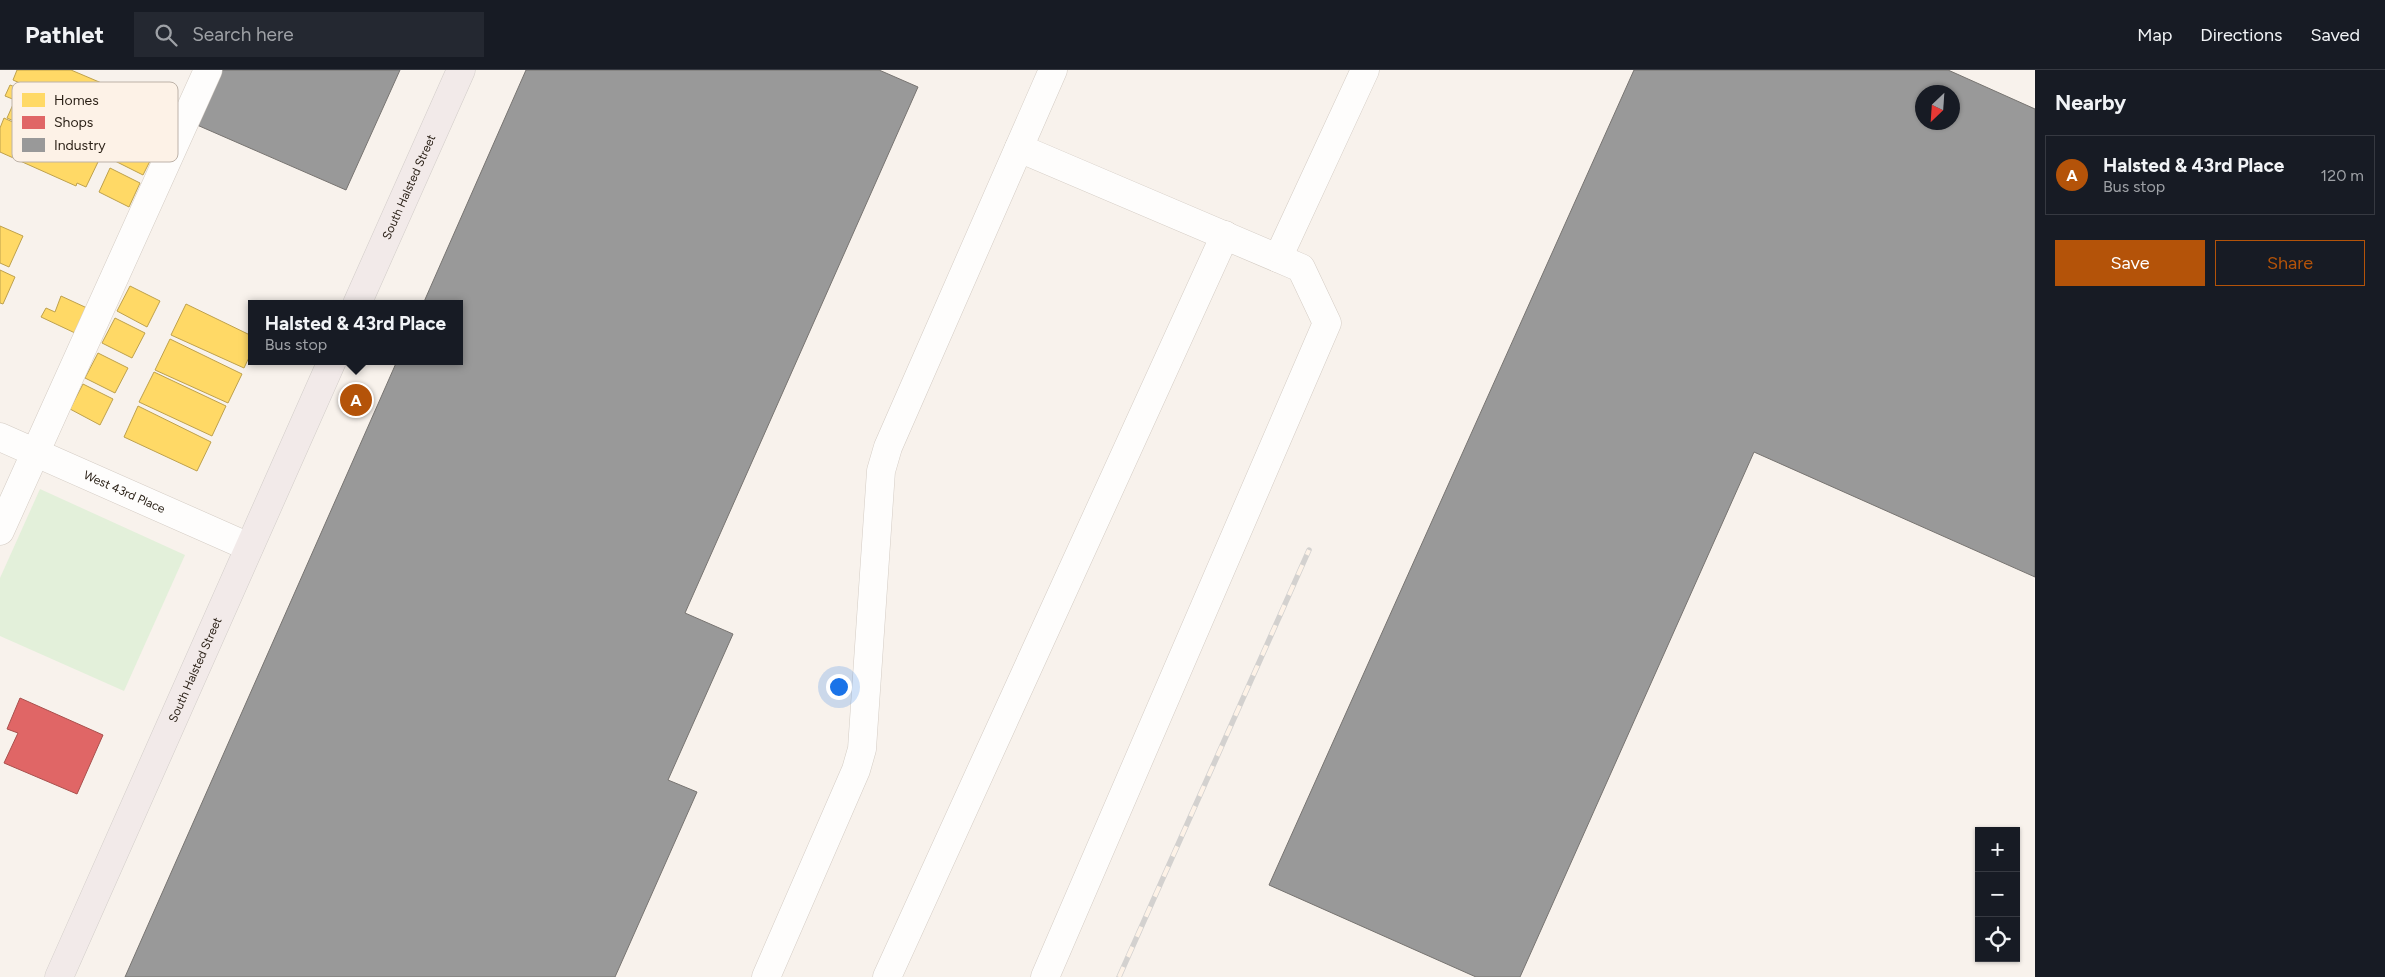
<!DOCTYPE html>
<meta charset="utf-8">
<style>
:root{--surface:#171b24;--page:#242831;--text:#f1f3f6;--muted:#9ea1a6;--line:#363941;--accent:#b45309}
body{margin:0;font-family:Figtree,sans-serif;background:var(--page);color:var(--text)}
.controls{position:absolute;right:15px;bottom:15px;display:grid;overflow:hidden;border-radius:0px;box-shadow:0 1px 4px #0004}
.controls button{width:45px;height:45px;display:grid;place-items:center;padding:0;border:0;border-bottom:1px solid var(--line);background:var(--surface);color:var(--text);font:25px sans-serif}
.compass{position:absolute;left:1915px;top:15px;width:45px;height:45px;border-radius:50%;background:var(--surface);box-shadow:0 1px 4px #0004;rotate:205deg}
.you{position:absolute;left:838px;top:616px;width:18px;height:18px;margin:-12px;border:4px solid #fff;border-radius:50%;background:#1a73e8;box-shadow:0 0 0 8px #1a73e833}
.badge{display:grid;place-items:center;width:32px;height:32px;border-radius:50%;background:var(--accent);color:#fff;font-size:16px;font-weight:700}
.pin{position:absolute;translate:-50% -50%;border:2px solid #fff;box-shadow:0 1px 5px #0006}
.popup{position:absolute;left:248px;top:230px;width:215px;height:65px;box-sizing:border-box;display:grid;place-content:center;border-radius:0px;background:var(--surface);filter:drop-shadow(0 1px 4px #0005);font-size:16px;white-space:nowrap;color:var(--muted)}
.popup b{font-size:19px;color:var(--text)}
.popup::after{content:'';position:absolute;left:50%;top:100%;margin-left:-10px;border:10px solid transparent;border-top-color:var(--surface)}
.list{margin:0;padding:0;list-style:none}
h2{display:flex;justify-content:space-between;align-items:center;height:65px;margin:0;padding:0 20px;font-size:21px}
h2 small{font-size:16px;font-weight:400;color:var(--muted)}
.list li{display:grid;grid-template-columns:32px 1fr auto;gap:15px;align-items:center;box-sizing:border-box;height:80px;margin:0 10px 10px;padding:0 10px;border:1px solid var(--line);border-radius:0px}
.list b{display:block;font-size:19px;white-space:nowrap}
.list p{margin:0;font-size:16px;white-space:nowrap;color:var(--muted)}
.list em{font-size:16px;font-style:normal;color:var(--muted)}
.actions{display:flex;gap:10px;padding:15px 20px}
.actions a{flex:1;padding:11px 0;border:1px solid var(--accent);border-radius:0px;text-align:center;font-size:18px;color:var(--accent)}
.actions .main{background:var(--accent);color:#fff}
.icon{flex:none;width:28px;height:28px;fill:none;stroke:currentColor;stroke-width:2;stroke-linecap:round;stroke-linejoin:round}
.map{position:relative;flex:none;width:2035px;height:907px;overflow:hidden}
header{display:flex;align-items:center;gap:30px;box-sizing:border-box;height:70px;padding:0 25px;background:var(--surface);border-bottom:1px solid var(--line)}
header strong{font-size:24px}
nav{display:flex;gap:28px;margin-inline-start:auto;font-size:18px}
.search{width:350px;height:45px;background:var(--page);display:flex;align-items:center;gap:12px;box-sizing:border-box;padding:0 18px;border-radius:0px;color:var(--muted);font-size:19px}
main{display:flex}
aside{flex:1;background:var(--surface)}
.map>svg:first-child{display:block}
.green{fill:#e3f0da}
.homes{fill:#ffd966;stroke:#bea14d}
.shops{fill:#e06666;stroke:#a9504d}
.industry{fill:#999;stroke:#777471;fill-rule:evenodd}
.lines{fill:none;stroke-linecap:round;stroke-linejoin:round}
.minor-casing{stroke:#d4ccc4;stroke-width:29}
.major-casing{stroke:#d2cdc9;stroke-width:29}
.minor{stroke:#fefdfc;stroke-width:28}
.major{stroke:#f2eae9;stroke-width:28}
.rail-casing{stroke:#d3d1cf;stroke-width:5.5}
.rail{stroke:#fdf2e7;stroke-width:4;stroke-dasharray:11;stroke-linecap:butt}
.labels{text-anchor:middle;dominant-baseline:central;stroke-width:5;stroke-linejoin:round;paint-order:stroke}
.street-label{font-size:12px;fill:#281e14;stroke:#fdf2e7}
.key{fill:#fdf2e7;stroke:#bdb2a8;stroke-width:1}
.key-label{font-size:14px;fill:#281e14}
</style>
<header>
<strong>Pathlet</strong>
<div class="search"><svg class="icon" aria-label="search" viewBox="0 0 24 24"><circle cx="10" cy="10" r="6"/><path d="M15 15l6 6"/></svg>Search here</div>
<nav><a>Map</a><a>Directions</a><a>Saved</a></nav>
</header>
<main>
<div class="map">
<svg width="2035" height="907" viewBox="0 0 2035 907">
<rect width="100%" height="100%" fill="#f8f2ec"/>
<!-- green -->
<polygon class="green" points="40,419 185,485 124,621 0,566 0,508"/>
<!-- homes -->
<g class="homes">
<polygon points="17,0 71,0 118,20 105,51 13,10"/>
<polygon points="10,15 58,34 56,38 87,51 75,78 7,48 15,30 5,26"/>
<polygon points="4,48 98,92 86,117 77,113 76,116 0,82 0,58"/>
<polygon points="126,64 156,79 143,105 113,90"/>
<polygon points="110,98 140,113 129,137 99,122"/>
<polygon points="0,156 23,166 9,197 0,193"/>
<polygon points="0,200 15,207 3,234 0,233"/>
<polygon points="130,216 160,231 147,257 117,241"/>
<polygon points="61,226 87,238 75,263 41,247 46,238 55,242"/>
<polygon points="186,234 252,266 252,281 244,298 171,265"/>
<polygon points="115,248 145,263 132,288 102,273"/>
<polygon points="170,269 242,304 228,333 155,300"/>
<polygon points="98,283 128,298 115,323 85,308"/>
<polygon points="154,302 226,336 212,366 139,332"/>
<polygon points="83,314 113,329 100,355 70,339"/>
<polygon points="138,336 211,372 197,401 124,367"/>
</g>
<!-- shops -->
<polygon class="shops" points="20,628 103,665 77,724 4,693 18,663 7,659"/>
<!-- industry -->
<g class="industry">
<polygon points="220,0 400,0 346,120 197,55"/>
<polygon points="526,0 879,0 918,17 685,543 733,564 668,710 697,722 615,907 125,907 397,291 460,291 460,234 423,234"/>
<path d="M1634,0H1948L2035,39V507L1754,382L1520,907H1476L1269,815ZM1922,22H1952V52H1922Z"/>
</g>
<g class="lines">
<!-- minor casing -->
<g class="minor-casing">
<g id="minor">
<polyline points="1019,78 1301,198 1327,253 1045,907"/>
<polyline points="1278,188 1365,0"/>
<path id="s1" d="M0,367L249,477"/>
<polyline points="0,461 208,0"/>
<polyline points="766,907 856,700 862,679 881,401 888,377 1053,0"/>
<polyline points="887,907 1225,165"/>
</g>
</g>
<!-- major casing -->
<g class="major-casing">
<g id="major">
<path id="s2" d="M357,234L461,0"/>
<path id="s3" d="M59,907L332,291"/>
</g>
</g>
<!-- minor -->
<use href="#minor" class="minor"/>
<!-- major -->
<use href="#major" class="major"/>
<!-- rail casing -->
<g class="rail-casing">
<polyline id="rail" points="1119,907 1309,480"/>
</g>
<!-- rail -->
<use href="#rail" class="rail"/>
</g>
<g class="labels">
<!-- street labels -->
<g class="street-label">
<text stroke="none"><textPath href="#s2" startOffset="128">South Halsted Street</textPath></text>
<text stroke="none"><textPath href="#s1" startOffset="136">West 43rd Place</textPath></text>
<text stroke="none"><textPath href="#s3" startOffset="336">South Halsted Street</textPath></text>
</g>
</g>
<!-- legend -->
<rect x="12" y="12" width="166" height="80" rx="8" class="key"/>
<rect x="22" y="23" width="23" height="14" fill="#ffd966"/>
<rect x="22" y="46" width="23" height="13" fill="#e06666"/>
<rect x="22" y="68" width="23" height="14" fill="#999"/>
<g class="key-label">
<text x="54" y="35">Homes</text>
<text x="54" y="57">Shops</text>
<text x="54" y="80">Industry</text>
</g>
</svg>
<div class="controls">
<button>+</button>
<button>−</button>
<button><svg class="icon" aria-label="locate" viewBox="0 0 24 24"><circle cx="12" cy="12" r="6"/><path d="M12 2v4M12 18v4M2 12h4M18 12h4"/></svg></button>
</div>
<svg class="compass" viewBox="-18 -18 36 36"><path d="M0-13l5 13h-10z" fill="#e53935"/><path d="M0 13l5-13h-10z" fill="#9ea1a6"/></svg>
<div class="you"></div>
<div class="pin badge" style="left:356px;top:330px">A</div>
<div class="popup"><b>Halsted &amp; 43rd Place</b>Bus stop</div>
</div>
<aside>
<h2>Nearby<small></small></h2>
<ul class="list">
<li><span class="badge">A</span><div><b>Halsted &amp; 43rd Place</b><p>Bus stop</p></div><em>120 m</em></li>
</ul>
<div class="actions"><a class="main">Save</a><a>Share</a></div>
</aside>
</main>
